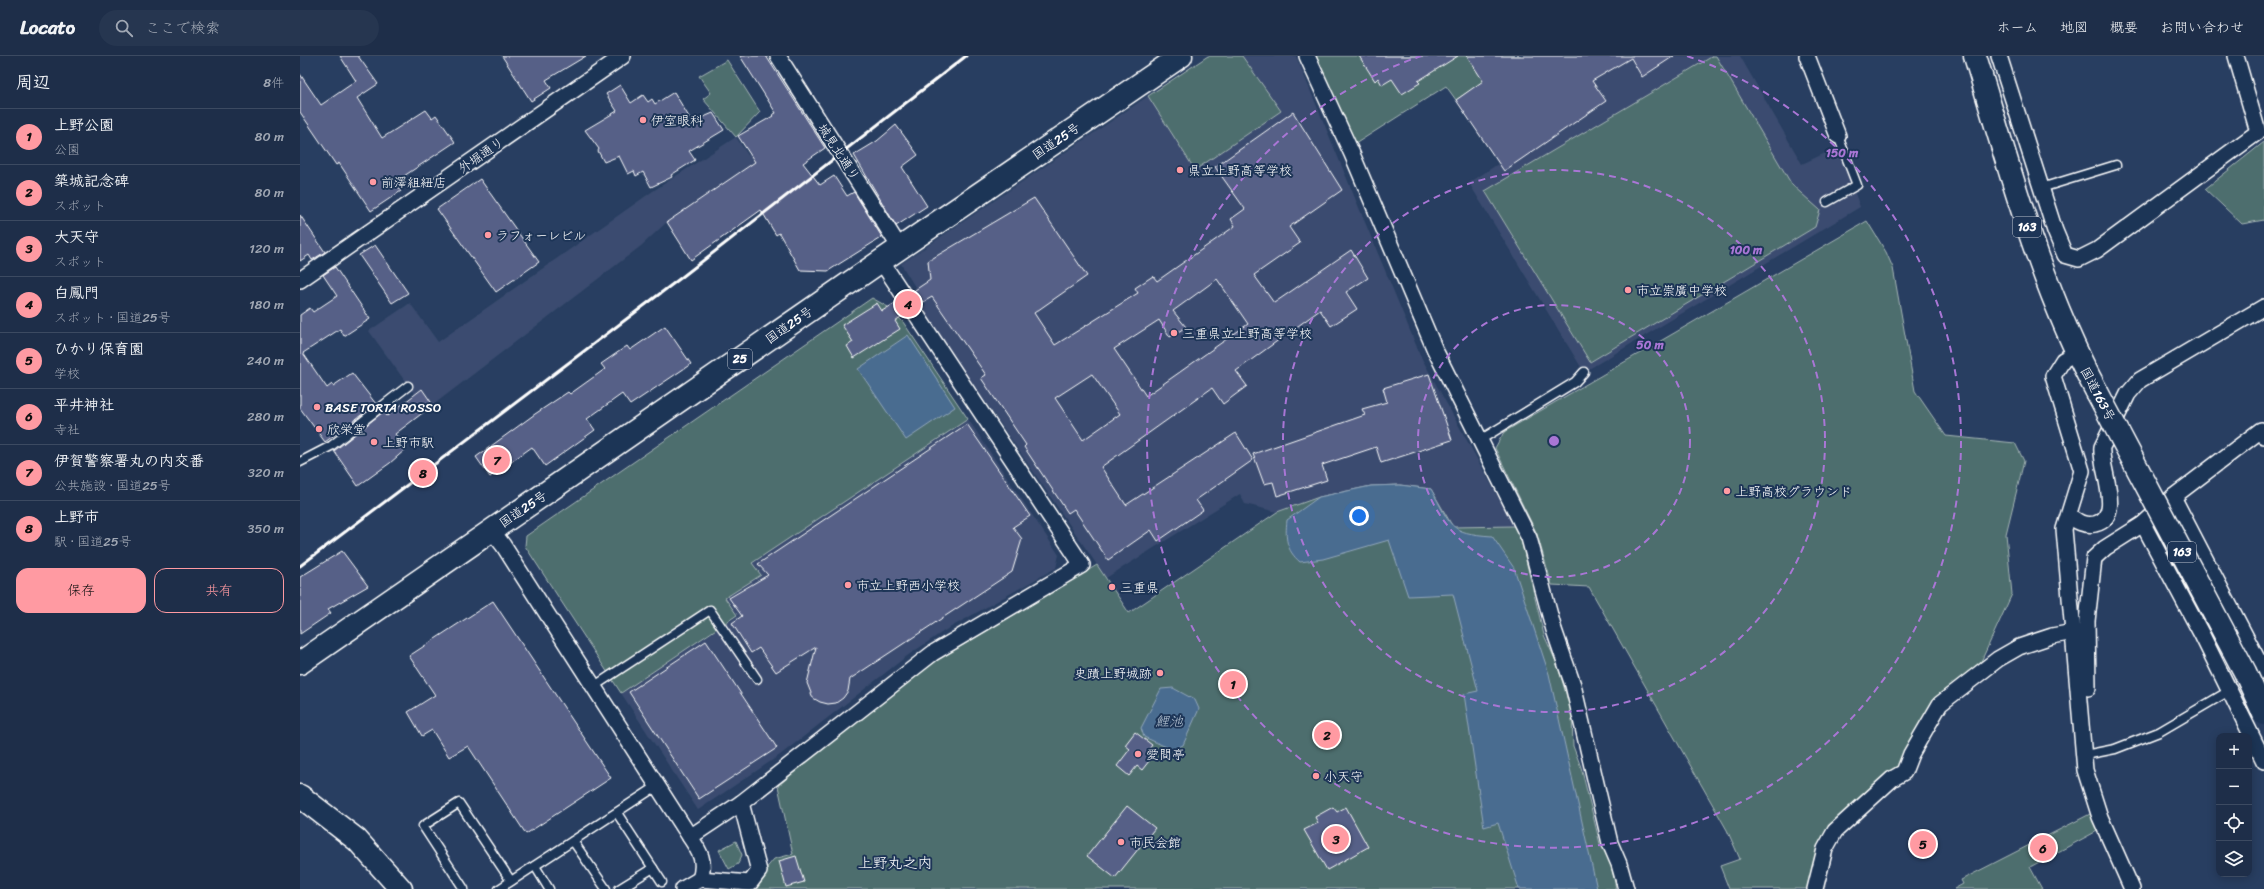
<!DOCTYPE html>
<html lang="ja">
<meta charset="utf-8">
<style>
:root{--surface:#1e2e49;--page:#263650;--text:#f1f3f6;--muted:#a1a8b4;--line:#3c4a61;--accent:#ff9aa2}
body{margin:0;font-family:Sriracha,"Klee One",sans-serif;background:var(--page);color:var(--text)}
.controls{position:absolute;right:12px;bottom:12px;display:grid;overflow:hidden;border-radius:8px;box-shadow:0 2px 10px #0003}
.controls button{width:36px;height:36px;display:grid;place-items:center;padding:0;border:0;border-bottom:1px solid var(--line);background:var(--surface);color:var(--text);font:20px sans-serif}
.you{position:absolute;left:1059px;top:460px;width:14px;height:14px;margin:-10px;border:3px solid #fff;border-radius:50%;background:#1a73e8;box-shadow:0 0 0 6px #1a73e833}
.badge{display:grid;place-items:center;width:26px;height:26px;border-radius:50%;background:var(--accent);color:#111;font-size:13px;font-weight:700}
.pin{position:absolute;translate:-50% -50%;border:2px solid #fff;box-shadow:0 1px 4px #0006}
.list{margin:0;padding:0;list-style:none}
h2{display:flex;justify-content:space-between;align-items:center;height:52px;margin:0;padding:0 16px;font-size:17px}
h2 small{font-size:13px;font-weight:400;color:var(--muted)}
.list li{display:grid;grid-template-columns:26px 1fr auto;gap:12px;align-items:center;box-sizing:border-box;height:56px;padding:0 16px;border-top:1px solid var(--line)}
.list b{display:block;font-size:15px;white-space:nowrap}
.list p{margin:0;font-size:13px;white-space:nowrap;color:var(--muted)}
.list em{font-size:13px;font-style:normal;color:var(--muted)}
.actions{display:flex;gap:8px;padding:12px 16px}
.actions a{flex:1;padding:9px 0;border:1px solid var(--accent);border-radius:12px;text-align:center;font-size:14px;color:var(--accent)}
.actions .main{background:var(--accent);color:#111}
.icon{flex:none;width:22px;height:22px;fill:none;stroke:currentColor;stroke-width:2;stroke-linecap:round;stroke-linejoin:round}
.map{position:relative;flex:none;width:1964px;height:833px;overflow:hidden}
header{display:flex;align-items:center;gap:24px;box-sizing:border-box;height:56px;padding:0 20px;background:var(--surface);border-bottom:1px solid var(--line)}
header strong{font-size:19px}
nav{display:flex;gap:22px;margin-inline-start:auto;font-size:14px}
.search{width:280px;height:36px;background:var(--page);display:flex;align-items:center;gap:10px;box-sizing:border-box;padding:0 14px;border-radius:22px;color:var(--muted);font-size:15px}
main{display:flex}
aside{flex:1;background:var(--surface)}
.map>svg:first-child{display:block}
.built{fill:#3a4c6f}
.green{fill:#4d6e6e;stroke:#a6b6b6}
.water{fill:#496c90;stroke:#92a7bc}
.building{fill:#566087;stroke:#fff;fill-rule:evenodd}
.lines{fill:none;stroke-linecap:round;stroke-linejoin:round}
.lane-casing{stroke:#fff;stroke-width:11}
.street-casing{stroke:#fff;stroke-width:18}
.secondary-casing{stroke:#fff;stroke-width:25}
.highway-casing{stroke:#fff;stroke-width:25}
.lane{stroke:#1d3557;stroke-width:8}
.street{stroke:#1d3557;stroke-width:15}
.secondary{stroke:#1d3557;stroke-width:22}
.highway{stroke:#1d3557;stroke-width:22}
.rail{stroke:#fff;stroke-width:3}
.highway-bridge-casing{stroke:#fff;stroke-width:25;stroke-linecap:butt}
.highway-bridge{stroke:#1d3557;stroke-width:22}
.ring{fill:none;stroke:#a976d5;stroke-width:2;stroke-dasharray:7 5}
.poi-dot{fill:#ff9aa2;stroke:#1d3557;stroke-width:1.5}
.labels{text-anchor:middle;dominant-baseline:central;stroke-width:4;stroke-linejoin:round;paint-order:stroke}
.shield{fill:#1d3557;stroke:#bbc2cd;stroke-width:1}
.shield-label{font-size:12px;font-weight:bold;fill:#fff}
.poi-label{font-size:13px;fill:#fff;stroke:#1d3557;text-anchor:start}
.street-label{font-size:13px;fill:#fff;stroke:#1d3557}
.water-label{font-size:14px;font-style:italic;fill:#b6c4d3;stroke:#1d3557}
.quarter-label{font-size:15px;fill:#fff;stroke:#1d3557}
.centre{fill:#a976d5;stroke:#1d3557;stroke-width:2}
.ring-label{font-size:12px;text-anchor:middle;font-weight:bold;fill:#a976d5;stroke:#1d3557;stroke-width:4;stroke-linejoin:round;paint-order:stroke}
</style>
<header>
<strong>Locato</strong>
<div class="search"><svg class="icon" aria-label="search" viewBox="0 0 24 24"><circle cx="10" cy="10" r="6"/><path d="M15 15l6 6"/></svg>ここで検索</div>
<nav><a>ホーム</a><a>地図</a><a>概要</a><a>お問い合わせ</a></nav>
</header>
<main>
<aside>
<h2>周辺<small>8件</small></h2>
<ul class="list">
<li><span class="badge">1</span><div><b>上野公園</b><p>公園</p></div><em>80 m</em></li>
<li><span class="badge">2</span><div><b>築城記念碑</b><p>スポット</p></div><em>80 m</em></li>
<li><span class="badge">3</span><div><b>大天守</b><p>スポット</p></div><em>120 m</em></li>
<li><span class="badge">4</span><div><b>白鳳門</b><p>スポット · 国道25号</p></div><em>180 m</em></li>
<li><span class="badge">5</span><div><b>ひかり保育園</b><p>学校</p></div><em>240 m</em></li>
<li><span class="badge">6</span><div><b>平井神社</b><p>寺社</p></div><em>280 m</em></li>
<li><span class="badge">7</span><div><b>伊賀警察署丸の内交番</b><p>公共施設 · 国道25号</p></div><em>320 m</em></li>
<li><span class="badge">8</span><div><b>上野市</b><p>駅 · 国道25号</p></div><em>350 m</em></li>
</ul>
<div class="actions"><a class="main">保存</a><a>共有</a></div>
</aside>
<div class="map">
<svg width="1964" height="833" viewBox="0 0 1964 833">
<rect width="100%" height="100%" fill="#283e61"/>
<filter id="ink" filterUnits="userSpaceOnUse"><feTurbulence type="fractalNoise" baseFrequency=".025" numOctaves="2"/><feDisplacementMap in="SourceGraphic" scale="8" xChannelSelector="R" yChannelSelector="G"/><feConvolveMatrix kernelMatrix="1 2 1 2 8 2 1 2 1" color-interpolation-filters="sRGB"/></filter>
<g filter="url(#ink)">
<!-- built -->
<g class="built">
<polygon points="942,0 996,0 1121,301 1214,470 1153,471 1131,433 1100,429 1071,430 1019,441 977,456 945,448 940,438 806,522 621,252 626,249 601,208 848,40 895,113 981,55"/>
<polygon points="1221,0 1440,0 1502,108 1538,91 1560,151 1284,316 1169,127 1198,108 1156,44"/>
<polygon points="482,78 508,114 456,158 378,183 367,166 341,190 133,349 122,334 115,339 69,275 110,247 138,286 353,135 436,81 448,99"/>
<polygon points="668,363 759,499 756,512 644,575 607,600 480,699 398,754 321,637 437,560 425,542 461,519 451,508"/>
</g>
<!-- green -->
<g class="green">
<polygon points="908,0 942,0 981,55 895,114 848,40"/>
<polygon points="1015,0 1221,0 1156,44 1146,30 1055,88"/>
<polygon points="1413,0 1416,0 1492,129 1520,154 1515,171 1290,306 1185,135"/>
<polygon points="427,4 460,56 436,81 403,43 411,37 399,20"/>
<polygon points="1964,86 1964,164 1942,168 1905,133"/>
<polygon points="1567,165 1586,196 1593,212 1615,335 1646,380 1715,387 1724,405 1706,478 1712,538 1678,612 1640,640 1600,712 1532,769 1509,833 1429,833 1420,810 1440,803 1427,774 1289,531 1252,529 1237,478 1195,392 1204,376"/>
<polygon points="572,242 588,251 603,266 668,363 452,507 461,519 425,542 437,559 321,637 225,490 226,480"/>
<polygon points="1100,429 1131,433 1153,471 1214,470 1221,484 1244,579 1258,610 1272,659 1273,690 1281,711 1300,788 1311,807 1316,833 449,833 474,803 493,798 478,730 578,644 638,604 797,509 829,557 977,456 1019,441 1071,430"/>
<polygon points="1792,757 1799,774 1730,811 1742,833 1654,833 1663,828 1661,824"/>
<polygon points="436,785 442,799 438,808 429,813 419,794"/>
</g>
<!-- water -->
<g class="water">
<polygon points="608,279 655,351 606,384 558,313"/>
<path d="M1100,429L1131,433C1152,470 1147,477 1192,480L1214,512L1249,618L1297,833H1219L1198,767L1184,771L1164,638L1178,635L1153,538L1108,540L1089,484L1023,503L1000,506C986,494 985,482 987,464L1019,441L1071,430Z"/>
<polygon points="873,632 895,644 899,653 883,689 873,694 844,681 841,672 861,633"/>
</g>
<!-- building -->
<g class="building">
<polygon points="40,0 58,0 78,28 57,42 82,82 126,54 132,62 136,59 155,86 95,126 101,135 71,155 39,107 36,109 0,56 0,18 21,49 56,25"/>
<polygon points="202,0 286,0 246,24 251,32 231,45"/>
<polygon points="440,0 466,0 525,92 503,107 520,129 534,120 547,140 554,136 582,181 528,215 500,214 479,177 476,179 461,154 391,204 367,166 455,106 438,80 473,60 472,59 476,57"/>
<polygon points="1059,0 1158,0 1118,25 1120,27 1102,38 1092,23 1082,29 1078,22 1075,25"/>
<polygon points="1167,0 1374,0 1342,21 1331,2 1292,25 1306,45 1204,115 1156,44 1183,25"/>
<polygon points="320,29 331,47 343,39 348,46 352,43 355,48 374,36 392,66 413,57 424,74 389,95 395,104 371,119 372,121 351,131 343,116 336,120 334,115 328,118 319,100 304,106 298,95 299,93 285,74 317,55 306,38"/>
<path d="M993,56L1042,134L989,171L1000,187L954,219L974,247L1051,194L1068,222L1046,236L1057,253L1031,270L1020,254L936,315L947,330L923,348L912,332L801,411L826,449L936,377L953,404L896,444L903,454L858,485L851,474L808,504L774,453L768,457L724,391L726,389L681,322L686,319L632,241L620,248L612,236L630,224L628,205L734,142L787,220L734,257L755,289L838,237L835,232L853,220L857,225L935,170L931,163L945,153L915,111ZM917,223L948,268L846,340L814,293L859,264L870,281L886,271L873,255ZM792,318L820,358L783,384L755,342Z"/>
<polygon points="596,69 618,99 602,111 627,150 596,170 554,99 577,85"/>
<polygon points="180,123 239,206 196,236 137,153"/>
<polygon points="0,159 25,196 12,204 9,199 0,205"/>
<polygon points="75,189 108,237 92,247 59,199"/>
<polygon points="35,211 70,263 44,280 40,273 3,297 27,332 32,328 33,330 52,317 76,348 25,386 0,352 0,259 10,252 13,256 37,240 23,219"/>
<polygon points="597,246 605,258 595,265 600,273 554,302 547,290 553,286 542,269 577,247 582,255"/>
<polygon points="365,270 391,308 330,349 322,338 287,363 295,374 245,410 232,391 190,421 176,401 235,358 268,336 270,338 305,313 301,308 327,290 330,294"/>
<polygon points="1129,318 1152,384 1081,407 1076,391 1022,409 1027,424 977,440 973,426 964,428 953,398 1065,359 1062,353 1087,346 1083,332"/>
<polygon points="122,333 133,349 95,378 106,393 90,407 58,430 34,395 83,356 87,360"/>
<polygon points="667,368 730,460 713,471 722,483 712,516 550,623 548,635 543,642 536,647 528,648 520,646 513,642 507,627 516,591 476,616 459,592 451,597 432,567 442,560 429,542 468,519 458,508"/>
<polygon points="42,495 68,530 28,553 31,557 0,578 0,521"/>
<polygon points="193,545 311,722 226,778 168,690 149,701 132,674 122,680 108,656 135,639 109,600"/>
<polygon points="406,585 477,692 399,743 329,636"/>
<polygon points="835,676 852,689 847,696 853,700 842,714 837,710 829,720 817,710 830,693 825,689"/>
<polygon points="827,750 855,772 815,822 787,800"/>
<polygon points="1033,751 1037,756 1046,751 1068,791 1027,814 1004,774 1018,767 1015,761"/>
<polygon points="496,800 504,826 486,831 479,805"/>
</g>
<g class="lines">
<!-- lane casing -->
<g class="lane-casing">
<g id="lane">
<polyline points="1741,132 1816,109"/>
<polyline points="1527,146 1557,129 1538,80"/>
<polyline points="1180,384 1275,326 1284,316"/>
<polyline points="0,406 31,390 108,330"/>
<polyline points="293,631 410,554 457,623"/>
<polyline points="1785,699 1815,693 1859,676 1929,635"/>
<polyline points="317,757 362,826"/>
<polyline points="273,785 306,833"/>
<polyline points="235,810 249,833"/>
<polyline points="164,833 123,770 159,747 211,825"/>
<polyline points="199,833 357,730"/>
<polyline points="319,833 353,812"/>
</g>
</g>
<!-- street casing -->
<g class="street-casing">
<g id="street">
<polyline points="478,0 600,192"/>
<polyline points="1007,0 1052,98 1135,294 1229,482 1254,574 1273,629 1310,787 1319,808 1326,833"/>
<polyline points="1507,0 1538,80"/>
<polyline points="1699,0 1755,175 1765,199 1779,203 1797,194 1958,76 1936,0"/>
<polyline points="0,224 323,0"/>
<polyline points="1776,297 1763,304 1753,320 1782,415 1764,473 1785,714 1800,761 1832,833"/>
<polyline points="1873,441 1964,616"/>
<path d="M1769,459C1777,466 1784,470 1795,468C1825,461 1799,410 1802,391L1828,338L1840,324L1964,251"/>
<polyline points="1843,468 1902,579 1964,705"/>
<polyline points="192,475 203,489 390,781"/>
<polyline points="1788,632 1787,565 1794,502 1805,492 1843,468 1873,441 1961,374 1964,380"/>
<path d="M400,823C406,805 400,796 390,781L441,747L633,597L782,509L581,205"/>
<polyline points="383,833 400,823 450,827 459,815 441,747"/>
<polyline points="1515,833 1525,793 1535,775 1592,723 1604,716 1611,698 1640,648 1698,603 1719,591 1752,580 1774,576"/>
</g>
</g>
<!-- secondary casing -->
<g class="secondary-casing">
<polyline id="secondary" points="0,740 57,784 101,833"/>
</g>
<!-- highway casing -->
<g class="highway-casing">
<g id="highway">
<path d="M1675,0C1710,114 1740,230 1797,336"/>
<polyline points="0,607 581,205 881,0"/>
</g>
</g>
<!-- lane -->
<use href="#lane" class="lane"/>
<!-- street -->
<use href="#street" class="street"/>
<!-- secondary -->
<use href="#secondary" class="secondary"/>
<!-- highway -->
<use href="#highway" class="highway"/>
<!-- rail -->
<polyline class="rail" points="0,510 382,221 666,0"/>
<!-- highway-bridge casing -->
<g class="highway-bridge-casing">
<polyline id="highway-bridge" points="1797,336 1945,616 1964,658"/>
</g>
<!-- highway-bridge -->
<use href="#highway-bridge" class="highway-bridge"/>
</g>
</g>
<!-- distance rings -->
<g class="ring">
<circle cx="1254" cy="385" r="136"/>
<circle cx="1254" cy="385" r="271"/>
<path d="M1387 0A407 407 0 1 1 1121 0"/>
</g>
<!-- markers -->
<g class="poi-dot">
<circle cx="343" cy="64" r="4"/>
<circle cx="880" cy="114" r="4"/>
<circle cx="73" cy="126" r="4"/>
<circle cx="188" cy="179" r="4"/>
<circle cx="1328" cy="234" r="4"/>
<circle cx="874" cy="277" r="4"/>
<circle cx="17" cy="351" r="4"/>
<circle cx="19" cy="373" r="4"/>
<circle cx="74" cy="386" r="4"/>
<circle cx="1427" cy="435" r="4"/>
<circle cx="548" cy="529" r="4"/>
<circle cx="812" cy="531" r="4"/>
<circle cx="860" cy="617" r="4"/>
<circle cx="838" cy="698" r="4"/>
<circle cx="1016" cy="720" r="4"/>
<circle cx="821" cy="786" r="4"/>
</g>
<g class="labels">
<!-- shield labels -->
<g class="shield">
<rect x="1713" y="161" width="28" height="20" rx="3"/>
<rect x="428" y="293" width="24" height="20" rx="3"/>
<rect x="1868" y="486" width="28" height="20" rx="3"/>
</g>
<g class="shield-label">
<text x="1727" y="171">163</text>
<text x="440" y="303">25</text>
<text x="1882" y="496">163</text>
</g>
<!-- poi labels -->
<g class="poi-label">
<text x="351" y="64">伊室眼科</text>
<text x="888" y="114">県立上野高等学校</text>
<text x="81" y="126">前澤組紐店</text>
<text x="196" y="179">ラフォーレビル</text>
<text x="1336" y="234">市立崇廣中学校</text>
<text x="882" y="277">三重県立上野高等学校</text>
<text x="25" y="351">BASE TORTA ROSSO</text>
<text x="27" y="373">欣栄堂</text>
<text x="82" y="386">上野市駅</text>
<text x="1435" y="435">上野高校グラウンド</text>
<text x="556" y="529">市立上野西小学校</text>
<text x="820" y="531">三重県</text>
<text x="852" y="617" text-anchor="end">史蹟上野城跡</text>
<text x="846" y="698">愛間亭</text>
<text x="1024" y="720">小天守</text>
<text x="829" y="786">市民会館</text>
</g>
<!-- street labels -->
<g class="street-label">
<text transform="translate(756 85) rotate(-34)">国道25号</text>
<text transform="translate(539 96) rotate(57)">城見北通り</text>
<text transform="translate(181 99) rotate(-35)">外堀通り</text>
<text transform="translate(489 269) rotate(-35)">国道25号</text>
<text transform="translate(1798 338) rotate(62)">国道163号</text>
<text transform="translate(223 453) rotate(-34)">国道25号</text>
</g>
<!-- water labels -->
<g class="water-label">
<text x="869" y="665">鯉池</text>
</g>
<!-- quarter labels -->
<g class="quarter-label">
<text x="595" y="807">上野丸之内</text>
</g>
</g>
<circle cx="1254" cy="385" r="6" class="centre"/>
<g class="ring-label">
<text x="1542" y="101">150 m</text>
<text x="1446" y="198">100 m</text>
<text x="1350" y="293">50 m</text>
</g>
</svg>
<div class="controls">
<button>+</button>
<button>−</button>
<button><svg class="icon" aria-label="locate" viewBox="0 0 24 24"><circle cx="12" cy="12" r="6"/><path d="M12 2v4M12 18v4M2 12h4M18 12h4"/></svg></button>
<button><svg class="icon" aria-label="layers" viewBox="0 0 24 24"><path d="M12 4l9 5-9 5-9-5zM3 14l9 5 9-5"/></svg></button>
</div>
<div class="you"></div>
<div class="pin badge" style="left:933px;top:628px">1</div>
<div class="pin badge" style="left:1027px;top:679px">2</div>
<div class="pin badge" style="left:1036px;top:783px">3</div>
<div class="pin badge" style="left:608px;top:248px">4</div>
<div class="pin badge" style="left:1623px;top:788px">5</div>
<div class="pin badge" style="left:1743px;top:792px">6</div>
<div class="pin badge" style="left:197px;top:404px">7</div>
<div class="pin badge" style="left:123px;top:417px">8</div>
</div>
</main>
